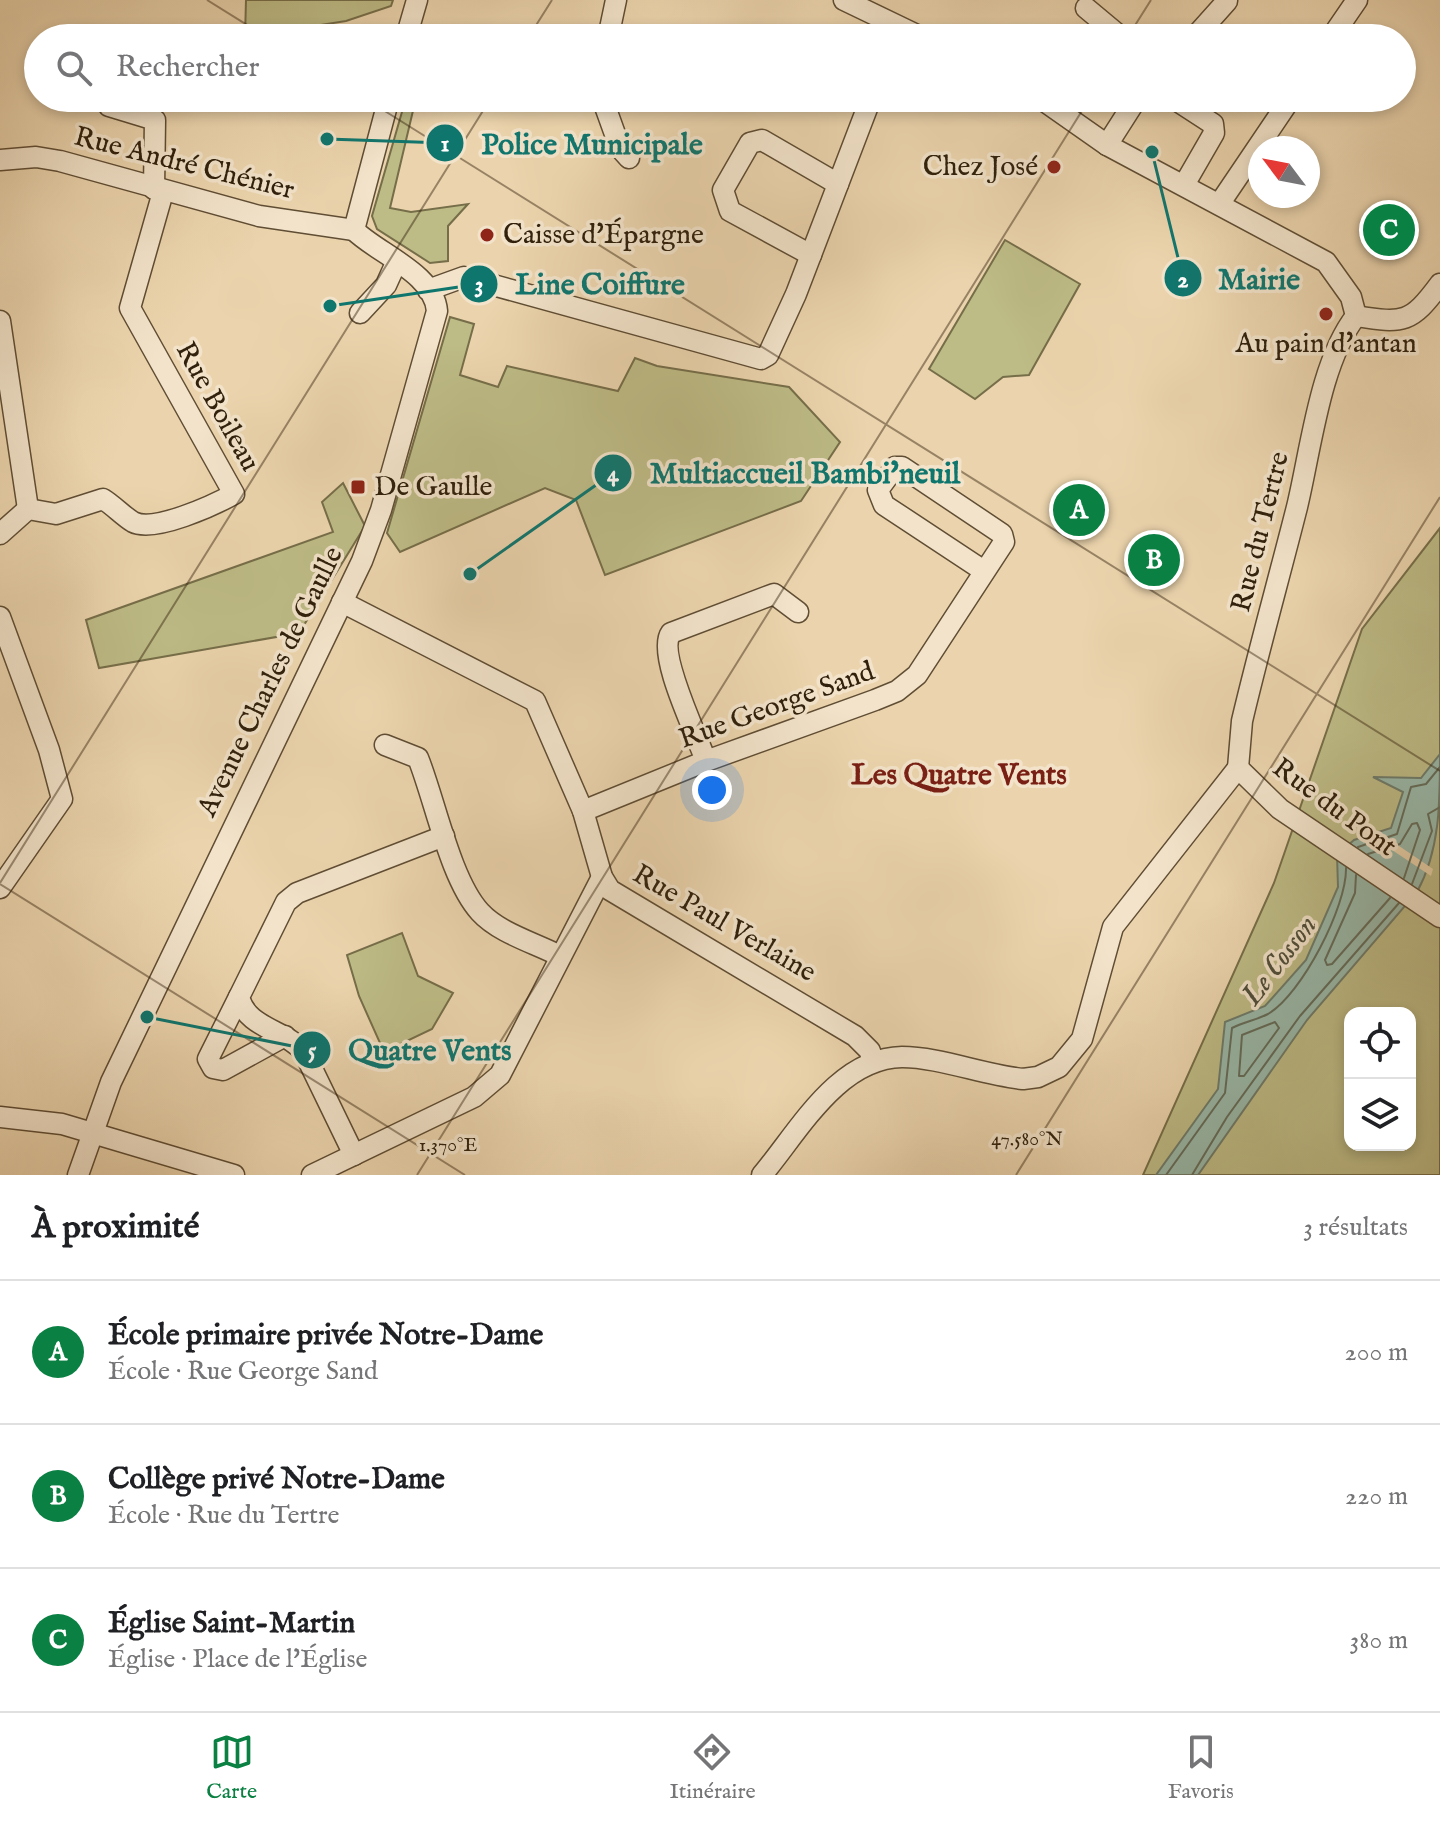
<!DOCTYPE html>
<html lang="fr">
<meta charset="utf-8">
<style>
:root{--surface:#fff;--page:#f2f2f2;--text:#202124;--muted:#757577;--line:#e0e0e0;--accent:#0b8043}
body{margin:0;font-family:"IM FELL English",serif;background:var(--page);color:var(--text)}
.controls{position:absolute;right:24px;bottom:24px;display:grid;overflow:hidden;border-radius:16px;box-shadow:0 4px 12px #0003}
.controls button{width:72px;height:72px;display:grid;place-items:center;padding:0;border:0;border-bottom:2px solid var(--line);background:var(--surface);color:var(--text);font:40px sans-serif}
.compass{position:absolute;left:1248px;top:136px;width:72px;height:72px;border-radius:50%;background:var(--surface);box-shadow:0 4px 12px #0003;rotate:302deg}
.you{position:absolute;left:712px;top:790px;width:28px;height:28px;margin:-20px;border:6px solid #fff;border-radius:50%;background:#1a73e8;box-shadow:0 0 0 12px #1a73e833}
.badge{display:grid;place-items:center;width:52px;height:52px;border-radius:50%;background:var(--accent);color:#fff;font-size:26px;font-weight:700}
.pin{position:absolute;translate:-50% -50%;border:4px solid #fff;box-shadow:0 2px 8px #0006}
.list{margin:0;padding:0;list-style:none}
h2{display:flex;justify-content:space-between;align-items:center;height:104px;margin:0;padding:0 32px;font-size:34px}
h2 small{font-size:26px;font-weight:400;color:var(--muted)}
.list li{display:grid;grid-template-columns:52px 1fr auto;gap:24px;align-items:center;box-sizing:border-box;height:144px;padding:0 32px;border-top:2px solid var(--line)}
.list b{display:block;font-size:30px;white-space:nowrap}
.list p{margin:0;font-size:26px;white-space:nowrap;color:var(--muted)}
.list em{font-size:26px;font-style:normal;color:var(--muted)}
.icon{flex:none;width:44px;height:44px;fill:none;stroke:currentColor;stroke-width:2;stroke-linecap:round;stroke-linejoin:round}
.map{position:relative;flex:none;width:1440px;height:1175px;overflow:hidden}
.search{position:absolute;background:var(--surface);box-shadow:0 4px 12px #0003;left:24px;right:24px;top:24px;height:88px;display:flex;align-items:center;gap:20px;box-sizing:border-box;padding:0 28px;border-radius:44px;color:var(--muted);font-size:30px}
.sheet{height:536px;background:var(--surface)}
nav{display:flex;justify-content:space-around;align-items:center;box-sizing:border-box;height:112px;border-top:2px solid var(--line);background:var(--surface);font-size:22px;color:var(--muted)}
nav a{display:grid;justify-items:center;gap:4px}
nav .on{color:var(--accent)}
.map>svg:first-child{display:block}
.green{fill:#bdbb86;stroke:#766e49;stroke-width:2;fill-rule:evenodd}
.water{fill:#98b8a9;stroke:#6e7b6a;stroke-width:2}
.pier{fill:#ebd4ad}
.lines{fill:none;stroke-linecap:round;stroke-linejoin:round}
.shore{stroke:#646c5a;stroke-width:2}
.minor-casing{stroke:#5f4d34;stroke-width:23}
.minor{stroke:#f2e3ca;stroke-width:20}
.ticks{fill:none;stroke:#30200c;stroke-width:2;stroke-opacity:0.45}
.poi-dot{fill:#8f2418;stroke:#f2e3ca;stroke-width:3}
.labels{text-anchor:middle;dominant-baseline:central;stroke-width:7;stroke-linejoin:round;paint-order:stroke}
.street-label{font-size:28px;fill:#30200c;stroke:#f2e3ca}
.poi-label{font-size:28px;fill:#30200c;stroke:#f2e3ca;text-anchor:start}
.neighbourhood-label{font-size:30px;font-weight:bold;fill:#7a1f14;stroke:#f2e3ca}
.water-label{font-size:30px;font-style:italic;fill:#4f4e3b;stroke:#f2e3ca}
.ticks-label{font-size:20px;text-anchor:middle;fill:#30200c;stroke:#f2e3ca;stroke-width:7;stroke-linejoin:round;paint-order:stroke}
.leader{fill:none;stroke:#0f766e;stroke-width:3}
.callout-dot{fill:#0f766e;stroke:#f2e3ca;stroke-width:3}
.mark-label{font-size:24px;text-anchor:middle;font-weight:bold;fill:#fff}
.callout-label{font-size:30px;text-anchor:middle;font-weight:bold;fill:#0f766e;stroke:#f2e3ca;stroke-width:7;stroke-linejoin:round;paint-order:stroke}
</style>
<div class="map">
<svg width="1440" height="1175" viewBox="0 0 1440 1175">
<rect width="100%" height="100%" fill="#ebd4ad"/>
<filter id="stains"><feTurbulence type="fractalNoise" baseFrequency=".0025" numOctaves="4"/><feColorMatrix values="0 0 0 0 .2 0 0 0 0 .09 0 0 0 0 .02 0 0 0 .5 -.17"/></filter>
<radialGradient id="worn" r=".72"><stop offset=".6" stop-color="#630" stop-opacity="0"/><stop offset="1" stop-color="#630" stop-opacity=".3"/></radialGradient>
<!-- green -->
<g class="green">
<polygon points="246,0 393,0 391,6 346,21 245,37"/>
<polygon points="406,98 416,98 390,208 411,212 468,204 448,226 448,261 430,263 377,229 372,216"/>
<polygon points="1005,240 1080,284 1029,375 1003,377 975,399 929,369"/>
<polygon points="450,317 474,324 460,375 498,387 507,366 618,391 635,358 657,366 789,387 840,442 801,501 605,575 576,500 545,488 400,552 387,533"/>
<polygon points="343,483 365,526 299,633 99,668 86,620 333,532 322,502"/>
<path d="M1440,528V1175H1143L1274,883L1362,629ZM1350,1013H1410V1145H1350Z"/>
<polygon points="402,933 418,976 453,993 432,1029 384,1052 359,996 347,955"/>
</g>
<!-- water -->
<path class="water" d="M1440,754C1440,803 1440,850 1417,892L1307,1020L1198,1175H1156L1218,1089L1225,1022L1265,1006L1306,960L1338,887L1337,855L1354,840L1391,828L1403,792L1373,777L1421,778Z"/>
<!-- pier -->
<polygon class="pier" points="1374,829 1433,869 1431,876 1368,834 1360,833"/>
<g class="lines">
<!-- shore -->
<g class="shore">
<polyline points="1358,847 1397,834 1411,787 1426,784 1440,767"/>
<polyline points="1368,854 1400,844 1412,824 1417,823 1420,830 1404,878"/>
<polyline points="1356,875 1355,893 1325,960 1327,965 1332,964 1390,898"/>
<polyline points="1412,884 1432,831 1428,814 1440,807"/>
<polygon points="1275,1022 1279,1028 1244,1076 1239,1076 1242,1035"/>
<path d="M1166,1175L1225,1093L1232,1028C1243,1022 1257,1020 1268,1014C1302,994 1347,906 1346,868"/>
<polyline points="1192,1175 1227,1117 1300,1016 1399,903"/>
</g>
<!-- minor casing -->
<g class="minor-casing">
<g id="minor">
<polyline points="844,0 923,38"/>
<polyline points="1086,8 1122,38"/>
<polyline points="406,38 417,0"/>
<polyline points="608,38 616,0"/>
<polyline points="1194,38 1227,1"/>
<polyline points="1331,38 1357,0"/>
<polyline points="602,98 620,148 629,158"/>
<polyline points="1040,98 1107,145 1326,262 1351,297 1356,316"/>
<polyline points="1173,98 1213,124 1214,133 1184,185"/>
<polyline points="109,106 155,120 154,189"/>
<polyline points="1107,145 1137,98"/>
<polyline points="0,160 36,157 60,161 259,216 354,230"/>
<polyline points="1220,203 1291,98"/>
<polyline points="354,230 389,98"/>
<polyline points="811,255 730,211 723,190 750,143 762,140 838,184"/>
<polyline points="428,290 464,277 761,359 768,355 796,294 871,98"/>
<polyline points="360,313 386,285 396,263"/>
<path d="M1356,316C1404,324 1411,323 1440,284"/>
<polyline points="0,321 28,509"/>
<path d="M0,534L28,509L56,514L103,499C113,505 123,516 133,522C154,533 214,505 234,494L130,308L163,192"/>
<polyline points="342,602 535,701 583,811 602,877 610,890 855,1036 870,1051 872,1061"/>
<polyline points="0,617 49,750 62,799 0,888"/>
<path d="M385,745L418,758C435,800 450,879 480,912C499,933 535,943 560,956"/>
<path d="M706,761C697,735 656,653 671,633L774,594L798,612"/>
<path d="M1238,768L1242,721C1259,649 1279,578 1297,507C1311,449 1320,362 1356,316"/>
<polyline points="1238,768 1280,809 1440,917"/>
<polyline points="583,811 706,761 875,700 897,691 917,675 1004,542 1002,534 902,467 895,467 878,490 884,505 984,571"/>
<polyline points="239,997 208,1059 213,1068 223,1070 285,1036"/>
<polyline points="0,1117 62,1124 234,1175"/>
<path d="M354,1155L304,1052C285,1029 247,1029 239,997L286,902L297,893L444,836"/>
<path d="M78,1175L111,1082L362,561L381,510L437,311C434,273 378,254 354,230"/>
<polyline points="312,1175 474,1097 500,1075 602,877"/>
<path d="M762,1175C799,1131 838,1058 902,1057C939,1057 984,1075 1023,1079L1038,1077L1059,1067L1082,1039L1113,927L1238,768"/>
</g>
</g>
<!-- minor -->
<use href="#minor" class="minor"/>
</g>
<!-- ticks -->
<path class="ticks" d="M207,0L268,38M528,38L552,0M1127,38L1151,0M364,98L1440,771M0,883L491,98M0,884L465,1175M417,1175L1090,98M1016,1175L1440,497"/>
<!-- markers -->
<g class="poi-dot">
<circle cx="1054" cy="167" r="8"/>
<circle cx="487" cy="235" r="8"/>
<circle cx="1326" cy="314" r="8"/>
<rect x="350" y="479" width="16" height="16" rx="4"/>
</g>
<g class="labels">
<!-- street labels -->
<g class="street-label">
<text transform="translate(184 164) rotate(14)">Rue André Chénier</text>
<text transform="translate(217 407) rotate(61)">Rue Boileau</text>
<text transform="translate(1261 532) rotate(-76)">Rue du Tertre</text>
<text transform="translate(271 682) rotate(-64)">Avenue Charles de Gaulle</text>
<text transform="translate(777 706) rotate(-20)">Rue George Sand</text>
<text transform="translate(1334 808) rotate(36)">Rue du Pont</text>
<text transform="translate(724 924) rotate(30)">Rue Paul Verlaine</text>
</g>
<!-- poi labels -->
<g class="poi-label">
<text x="1038" y="167" text-anchor="end">Chez José</text>
<text x="503" y="235">Caisse d'Épargne</text>
<text x="1326" y="344" text-anchor="middle">Au pain d'antan</text>
<text x="374" y="487">De Gaulle</text>
</g>
<!-- neighbourhood labels -->
<g class="neighbourhood-label">
<text x="959" y="776">Les Quatre Vents</text>
</g>
<!-- water labels -->
<g class="water-label">
<text transform="translate(1280 961) rotate(-53)">Le Cosson</text>
</g>
</g>
<g class="ticks-label">
<text x="1027" y="1145">47.580°N</text>
<text x="448" y="1151">1.370°E</text>
</g>
<!-- callouts -->
<path class="leader" d="M327 139L445 143M1152 152L1183 278M330 306L479 284M470 574L613 473M147 1017L312 1050"/>
<g class="callout-dot">
<circle cx="327" cy="139" r="8"/>
<circle cx="1152" cy="152" r="8"/>
<circle cx="330" cy="306" r="8"/>
<circle cx="470" cy="574" r="8"/>
<circle cx="147" cy="1017" r="8"/>
<circle cx="445" cy="143" r="20"/>
<circle cx="1183" cy="278" r="20"/>
<circle cx="479" cy="284" r="20"/>
<circle cx="613" cy="473" r="20"/>
<circle cx="312" cy="1050" r="20"/>
</g>
<g class="mark-label">
<text x="445" y="151">1</text>
<text x="1183" y="287">2</text>
<text x="479" y="292">3</text>
<text x="613" y="481">4</text>
<text x="312" y="1058">5</text>
</g>
<g class="callout-label">
<text x="592" y="154">Police Municipale</text>
<text x="1259" y="289">Mairie</text>
<text x="600" y="294">Line Coiffure</text>
<text x="805" y="483">Multiaccueil Bambi'neuil</text>
<text x="430" y="1060">Quatre Vents</text>
</g>
<rect width="100%" height="100%" filter="url(#stains)"/>
<rect width="100%" height="100%" fill="url(#worn)"/>
</svg>
<div class="controls">
<button><svg class="icon" aria-label="locate" viewBox="0 0 24 24"><circle cx="12" cy="12" r="6"/><path d="M12 2v4M12 18v4M2 12h4M18 12h4"/></svg></button>
<button><svg class="icon" aria-label="layers" viewBox="0 0 24 24"><path d="M12 4l9 5-9 5-9-5zM3 14l9 5 9-5"/></svg></button>
</div>
<svg class="compass" viewBox="-18 -18 36 36"><path d="M0-13l5 13h-10z" fill="#e53935"/><path d="M0 13l5-13h-10z" fill="#757577"/></svg>
<div class="you"></div>
<div class="pin badge" style="left:1079px;top:510px">A</div>
<div class="pin badge" style="left:1154px;top:560px">B</div>
<div class="pin badge" style="left:1389px;top:230px">C</div>
<div class="search"><svg class="icon" aria-label="search" viewBox="0 0 24 24"><circle cx="10" cy="10" r="6"/><path d="M15 15l6 6"/></svg>Rechercher</div>
</div>
<section class="sheet">
<h2>À proximité<small>3 résultats</small></h2>
<ul class="list">
<li><span class="badge">A</span><div><b>École primaire privée Notre-Dame</b><p>École · Rue George Sand</p></div><em>200 m</em></li>
<li><span class="badge">B</span><div><b>Collège privé Notre-Dame</b><p>École · Rue du Tertre</p></div><em>220 m</em></li>
<li><span class="badge">C</span><div><b>Église Saint-Martin</b><p>Église · Place de l'Église</p></div><em>380 m</em></li>
</ul>
</section>
<nav>
<a class="on"><svg class="icon" aria-label="map" viewBox="0 0 24 24"><path d="M3 6l6-2 6 2 6-2v14l-6 2-6-2-6 2zM9 4v14M15 6v14"/></svg>Carte</a>
<a><svg class="icon" aria-label="directions" viewBox="0 0 24 24"><path d="M12 3l9 9-9 9-9-9zM9 14v-3h6M13 9l2 2-2 2"/></svg>Itinéraire</a>
<a><svg class="icon" aria-label="saved" viewBox="0 0 24 24"><path d="M7 4h10v16l-5-4-5 4z"/></svg>Favoris</a>
</nav>
